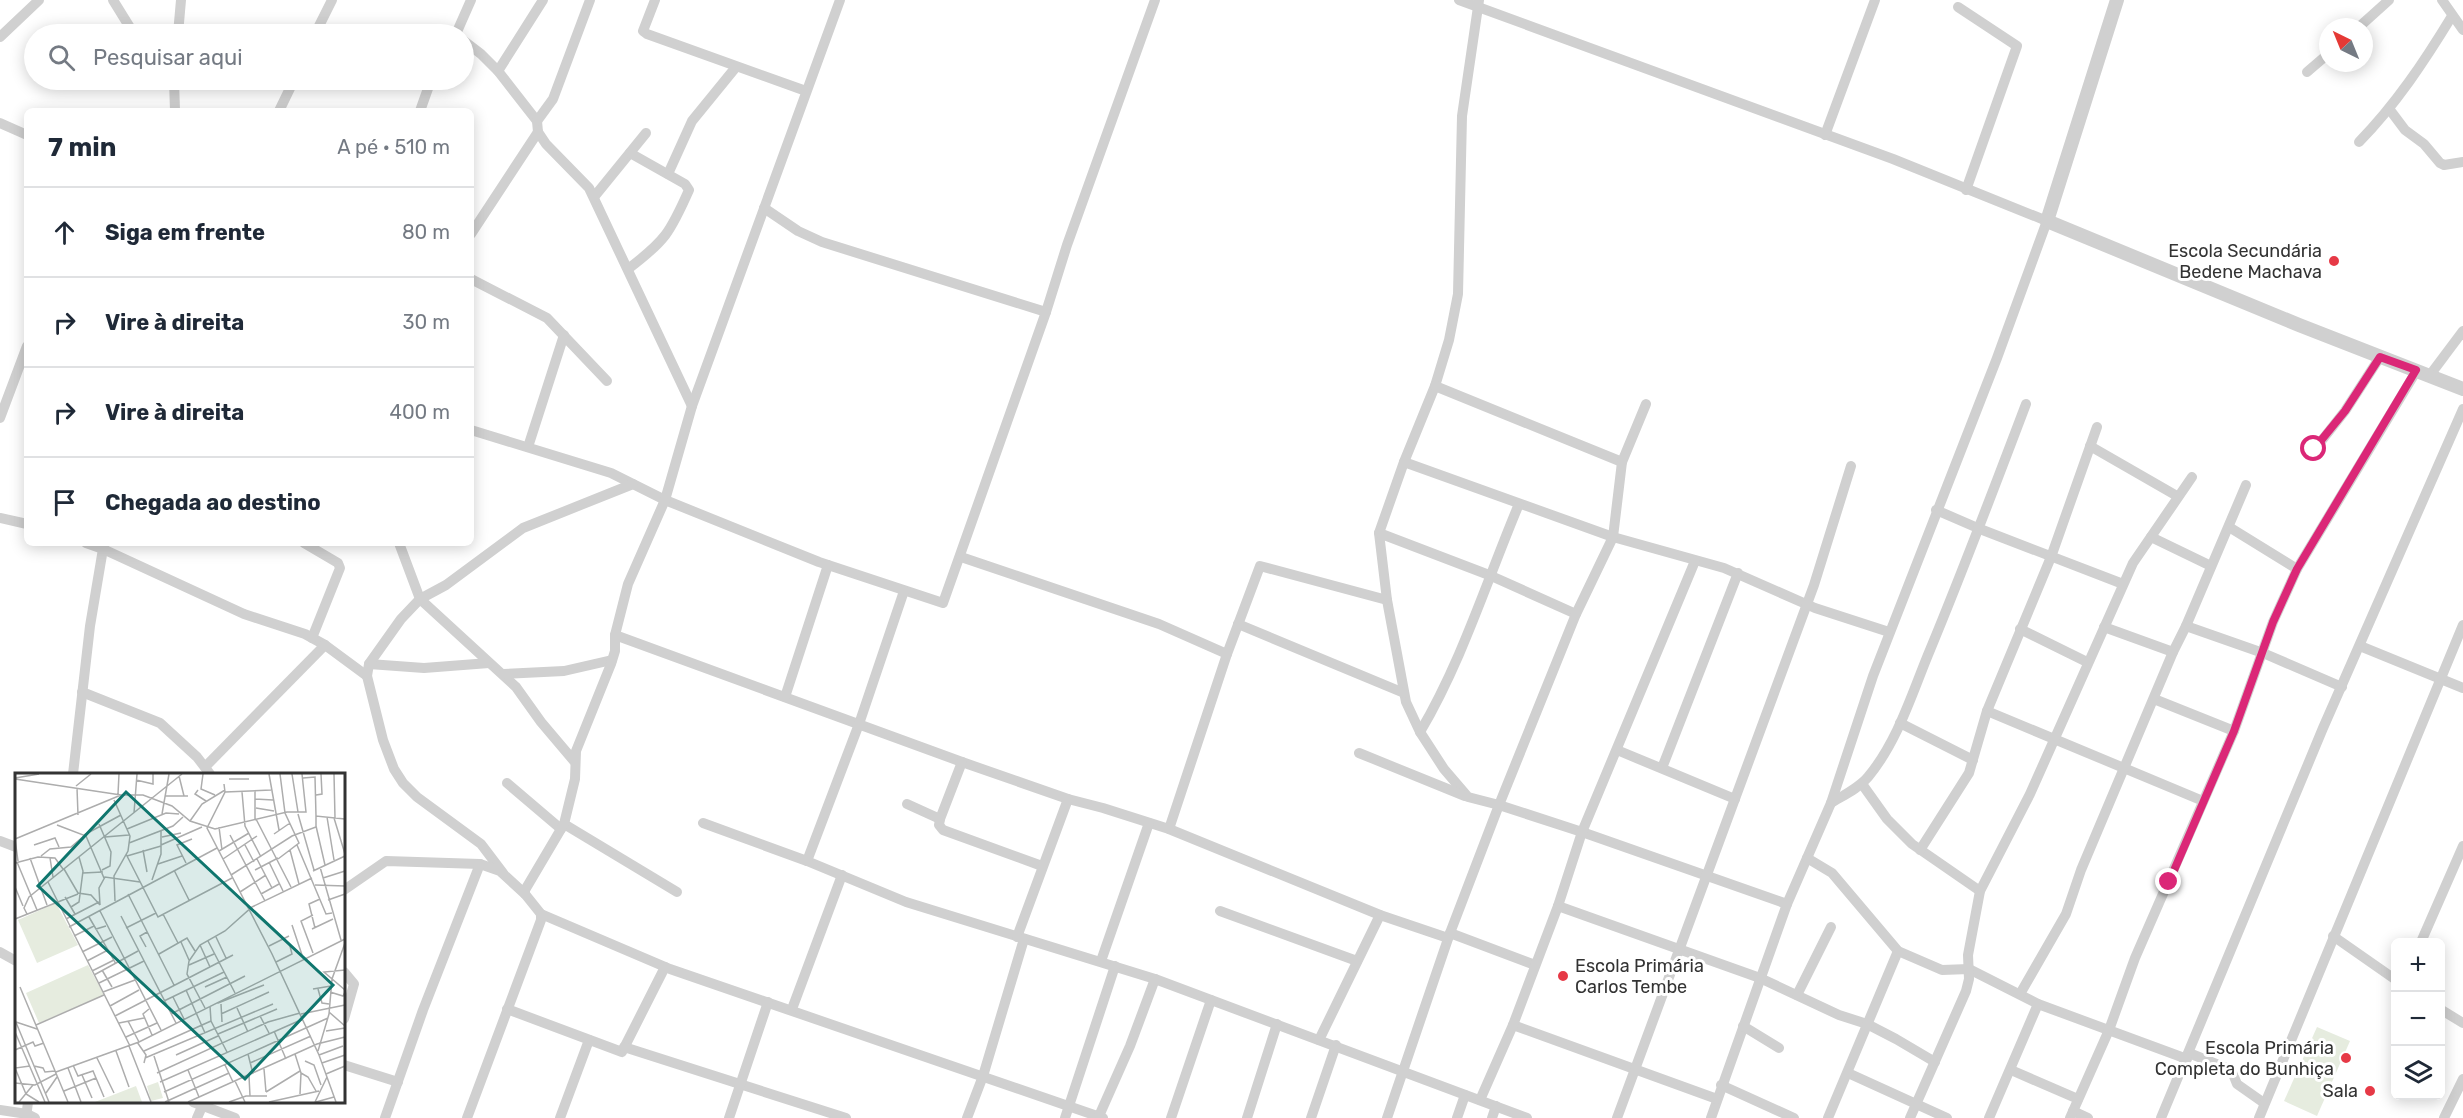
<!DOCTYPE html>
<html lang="pt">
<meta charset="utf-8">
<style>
:root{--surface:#fff;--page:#f2f2f3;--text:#1f2937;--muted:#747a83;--line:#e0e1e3}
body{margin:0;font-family:Rubik,sans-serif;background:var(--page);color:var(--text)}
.controls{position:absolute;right:18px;bottom:18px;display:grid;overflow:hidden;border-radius:9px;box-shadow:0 3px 15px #0003}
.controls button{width:54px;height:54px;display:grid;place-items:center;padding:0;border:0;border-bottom:2px solid var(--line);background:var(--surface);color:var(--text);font:30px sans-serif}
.compass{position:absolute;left:2319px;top:18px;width:54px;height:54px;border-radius:50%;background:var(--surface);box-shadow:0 3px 15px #0003;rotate:317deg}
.stop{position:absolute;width:18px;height:18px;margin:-14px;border:4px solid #db2777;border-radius:50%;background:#fff}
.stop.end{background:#db2777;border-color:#fff;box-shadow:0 2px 6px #0008}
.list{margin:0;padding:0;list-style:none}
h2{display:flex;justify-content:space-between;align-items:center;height:78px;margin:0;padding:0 24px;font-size:26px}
h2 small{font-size:20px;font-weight:400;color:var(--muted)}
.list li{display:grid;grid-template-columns:39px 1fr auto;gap:18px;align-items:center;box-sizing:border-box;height:90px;padding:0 24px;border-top:2px solid var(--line)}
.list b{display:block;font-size:22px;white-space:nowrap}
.list em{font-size:20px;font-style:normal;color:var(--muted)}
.icon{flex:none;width:33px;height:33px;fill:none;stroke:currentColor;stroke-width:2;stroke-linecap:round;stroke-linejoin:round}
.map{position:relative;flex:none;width:2463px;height:1118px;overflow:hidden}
.search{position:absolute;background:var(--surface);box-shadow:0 3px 15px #0003;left:24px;top:24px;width:450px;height:66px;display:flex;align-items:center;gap:15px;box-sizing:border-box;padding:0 21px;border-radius:33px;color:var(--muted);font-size:22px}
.panel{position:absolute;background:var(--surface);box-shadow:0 3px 15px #0003;left:24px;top:108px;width:450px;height:438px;border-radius:9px}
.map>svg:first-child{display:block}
.green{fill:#e6ecdf}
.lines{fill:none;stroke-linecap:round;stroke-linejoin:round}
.minor{stroke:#d0d0d0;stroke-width:10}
.tertiary{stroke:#d0d0d0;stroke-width:14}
.route{stroke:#db2777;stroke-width:8}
.poi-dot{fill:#e63946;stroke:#fff;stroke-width:2}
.labels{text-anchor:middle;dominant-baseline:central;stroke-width:6;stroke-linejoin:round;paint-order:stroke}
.poi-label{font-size:18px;fill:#333;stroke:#fff;text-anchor:end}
.inset-road{fill:none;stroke:#adadad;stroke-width:1.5}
.view{fill:#0f766e;fill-opacity:0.15;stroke:#0f766e;stroke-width:3}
.inset-edge{fill:none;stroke:#333;stroke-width:3}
</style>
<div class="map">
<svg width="2463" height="1118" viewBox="0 0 2463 1118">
<rect width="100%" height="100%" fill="#fff"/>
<!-- green -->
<polygon class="green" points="2317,1027 2350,1041 2317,1116 2284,1101"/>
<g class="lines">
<!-- minor -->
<g class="minor">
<polyline points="113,0 134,34"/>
<polyline points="655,0 643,31 647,34 806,91"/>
<polyline points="1459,0 1893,159 2047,221 1997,358 1873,676 1831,803 1787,904 1711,1118"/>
<polyline points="1479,0 1462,116 1458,294 1449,340 1435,386 1404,462 1379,533 1387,600 1406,702 1420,732 1444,769 1468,797 1499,805 1582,832 1787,904"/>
<polyline points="2442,0 2463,30"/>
<polyline points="1958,7 2017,46 1966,190"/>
<polyline points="2359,27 2389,0"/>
<polyline points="178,34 181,0"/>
<polyline points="315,34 332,0"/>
<polyline points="456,34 471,0"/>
<polyline points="0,37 39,0"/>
<polyline points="464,41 481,54 498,71 537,121 538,132 546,144 589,188 692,406"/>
<polyline points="498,71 543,0"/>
<polyline points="2307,72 2328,54"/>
<polyline points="174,80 175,111"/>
<polyline points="2390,110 2405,130 2424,144 2440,163 2444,165 2463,162"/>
<polyline points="279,111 294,80"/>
<polyline points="420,111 431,80"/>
<polyline points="537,121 553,99 590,0"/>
<polyline points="0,123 27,135"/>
<polyline points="1825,135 1875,0"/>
<path d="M2359,142C2396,104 2424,62 2452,16"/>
<polyline points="668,174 692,121 736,67"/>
<polyline points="594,197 646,133"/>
<polyline points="764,208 798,231 822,242 1046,312"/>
<polyline points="471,234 538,132"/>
<path d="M628,269C665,241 670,233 689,190L685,184L630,153"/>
<polyline points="471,279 547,318 607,381"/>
<polyline points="2430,375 2463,331"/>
<polyline points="1435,386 1622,462"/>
<polyline points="0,418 27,346"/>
<polyline points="471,430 611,473 665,500 819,562 943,603 1046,312 1067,245 1155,0"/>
<polyline points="2090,446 2177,496"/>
<polyline points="528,447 564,335"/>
<polyline points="2315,449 2345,411 2380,357"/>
<polyline points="1404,462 1613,537 1724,568 1815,608 1889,632"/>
<polyline points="1936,510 1980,529 2123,584"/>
<polyline points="0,518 27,524"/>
<polyline points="2229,527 2297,569"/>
<polyline points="1379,533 1489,575 1576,614"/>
<polyline points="2151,537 2211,566"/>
<polyline points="86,543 103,549 244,614 305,634 325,645 367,676"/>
<polyline points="304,543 338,563 340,568 312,638"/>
<polyline points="399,543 420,599 516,687 541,722 574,761"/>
<polyline points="961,557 1159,624 1227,654"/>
<polyline points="1238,624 1404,693"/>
<polyline points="2186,626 2263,653 2342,687"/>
<polyline points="2104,627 2173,652"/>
<polyline points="2020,629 2087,662"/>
<polyline points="615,635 962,762 1068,799 1103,808 1169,829 1380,915 1448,938"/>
<polyline points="2360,646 2463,688"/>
<polyline points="369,664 424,668 489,663"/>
<polyline points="503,674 564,671 612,660"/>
<polyline points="82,692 160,723 197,757 210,774"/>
<polyline points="785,697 828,565"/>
<polyline points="2154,699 2234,731"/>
<polyline points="1987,711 2203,801"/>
<polyline points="1900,723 1973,760"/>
<path d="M1420,732C1462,661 1487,580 1519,504"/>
<polyline points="1617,750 1735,799"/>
<polyline points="1359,753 1465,796"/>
<polyline points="962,762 940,819 939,825 943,830 1042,866"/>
<polyline points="205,767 325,645"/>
<polyline points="1662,768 1738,573"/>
<polyline points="73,774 90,626 104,543"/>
<polyline points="507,783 561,829"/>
<polyline points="1862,784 1887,819 1912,844 1980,891"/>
<path d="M1831,803C1844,795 1859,788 1868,777C1898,741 1912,693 1930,650C1964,568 1995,486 2026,404"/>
<polyline points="907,804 940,819"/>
<polyline points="703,823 807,861 906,902 1155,979 1527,1118"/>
<polyline points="564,824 677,892"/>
<polyline points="1169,829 1227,654 1260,566 1387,600"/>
<polyline points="0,841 16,847"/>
<polyline points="1920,850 1969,773 1987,711 2051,557 2097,427"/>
<polyline points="1807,858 1832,873 1898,951 1942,970 1969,969 2038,1004 2187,1059"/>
<polyline points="807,861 859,724 904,591"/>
<polyline points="503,873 481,844 417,797 403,783 394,769 383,740 367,676 369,664 401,619 420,599 446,585 523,528 633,484"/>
<polyline points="344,890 386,861 480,864 500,871 525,894"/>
<polyline points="1558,906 1760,978 1839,1015 1867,1024 1896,1039 1935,1062"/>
<polyline points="1220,911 1357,961"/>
<polyline points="541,914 670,969 1103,1118"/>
<polyline points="1450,933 1535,965"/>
<polyline points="2333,936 2396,980"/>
<polyline points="1017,937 1068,799"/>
<polyline points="2421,942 2463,846"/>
<polyline points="0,952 16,961"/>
<polyline points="1101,961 1149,823"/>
<polyline points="344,972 354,984 344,1019"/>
<polyline points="2020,994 2066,914 2081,870 2173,652 2186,626 2246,485"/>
<polyline points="1797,995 1831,927"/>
<polyline points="507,1009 622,1052 665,967"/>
<polyline points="792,1009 842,875"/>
<polyline points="2440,1009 2463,1023"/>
<polyline points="1513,1025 1717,1099"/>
<polyline points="1743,1026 1779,1048"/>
<polyline points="1319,1040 1380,915"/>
<polyline points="624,1047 846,1118"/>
<polyline points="2189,1053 2226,1068 2233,1074 2237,1084 2264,1103"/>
<polyline points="344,1065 398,1082"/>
<polyline points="2011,1070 2078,1099"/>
<polyline points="1848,1073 1947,1118"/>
<polyline points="1721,1085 1794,1118"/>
<polyline points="1480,1100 1513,1025 1558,906 1582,832 1695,561"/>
<polyline points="193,1102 235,1118"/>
<polyline points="0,1110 27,1114 35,1118"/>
<polyline points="2073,1111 2088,1118"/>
<polyline points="1099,1116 1130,1046 1155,979"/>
<polyline points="26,1118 28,1102"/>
<polyline points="197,1118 204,1102"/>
<polyline points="385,1118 423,1010 480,864"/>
<polyline points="467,1118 541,920 541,914 525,894 525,890 564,824 575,779 576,751 611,664 615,651 615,635 628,584 665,500 692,406 840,0"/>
<polyline points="560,1118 589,1040"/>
<polyline points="729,1118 768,1002"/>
<polyline points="967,1118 983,1076 1024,939"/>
<polyline points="1065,1118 1115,966"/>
<polyline points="1171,1118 1211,1000"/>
<polyline points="1247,1118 1277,1024"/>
<polyline points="1311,1118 1336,1045"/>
<polyline points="1387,1118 1450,933 1499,805 1576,614 1613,537 1622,462 1646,404"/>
<polyline points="1457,1118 1465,1095"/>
<polyline points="1492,1118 1496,1106"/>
<polyline points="1617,1118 1814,585 1851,466"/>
<polyline points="1828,1118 1898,951"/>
<polyline points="1910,1118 1966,991 1969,979 1968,955 1980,891 2030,794 2133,563 2192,477"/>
<polyline points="1989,1118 2038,1004"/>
<polyline points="2070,1118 2109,1030 2135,958 2234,731 2273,622 2297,569 2417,370"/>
<polyline points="2161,1118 2323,728 2463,409"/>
<polyline points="2259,1118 2463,625"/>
<polyline points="2444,1118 2463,1079"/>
</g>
<!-- tertiary -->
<polyline class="tertiary" points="2117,0 2047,221 2299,325 2463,389"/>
</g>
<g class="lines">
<!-- route -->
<polyline class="route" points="2169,882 2234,731 2273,622 2297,569 2416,370 2380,357 2345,411 2314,449"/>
</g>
<!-- markers -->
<g class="poi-dot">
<circle cx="2334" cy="261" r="6"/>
<circle cx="1563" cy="976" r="6"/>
<circle cx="2346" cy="1058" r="6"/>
<circle cx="2370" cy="1091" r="6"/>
</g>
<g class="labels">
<!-- poi labels -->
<g class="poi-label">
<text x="2322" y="251">Escola Secundária<tspan x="2322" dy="21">Bedene Machava</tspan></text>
<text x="1575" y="966" text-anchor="start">Escola Primária<tspan x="1575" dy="21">Carlos Tembe</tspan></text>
<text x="2334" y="1048">Escola Primária<tspan x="2334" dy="21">Completa do Bunhiça</tspan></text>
<text x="2358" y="1091">Sala</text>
</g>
</g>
<!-- overview -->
<g transform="translate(15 773)">
<rect width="330" height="330" fill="#fff"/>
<path d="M41,130L63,172L22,190L3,147ZM73,192L89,222L24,250L11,220ZM143,309L148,325L136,328L132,313ZM121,313L127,329H80Z" fill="#e6ecdf"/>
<path class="inset-road" d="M188,1L186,16L200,22M254,1L264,57M277,1L283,39M319,1L320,45M164,3L169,23M0,5L24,1M288,5L300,4L301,43M0,6L106,22H128L157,33L175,48L200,56L272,39H291L287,1M214,6H234M121,7L138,11V1M209,11L210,19L192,55L257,181L304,282L321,329M61,13L76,1M62,15L63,42M183,17L180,21L191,28M240,18V46M210,19L256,17M227,19L230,53L246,84M103,21L104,1M301,22L307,21L306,1M150,23H173M240,26L258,27M99,27L115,63L113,78L99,103L100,128M241,35L259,38M119,40L122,1M147,41L154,1M283,41L299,97M312,44L319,87M319,45L330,81M241,46L276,114M175,48L187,31L210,17M84,51L96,79L95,93L87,97M42,52L71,63L89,105M301,53L310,92M204,54L207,77M112,56L151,40L164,41M259,61L275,50M69,62L106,42M215,62L250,128M90,64L114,62M147,64L166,60M0,66L106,22M0,66L3,88M114,70L158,53L168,44M19,72L40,65L44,74M146,72L187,54M230,72L239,89M282,72L311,141L317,140M128,77L132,99M275,77L284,111M204,78L234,60M111,81L143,144L217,105M26,83L35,76L56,74L70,62M112,83L146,73M15,85L32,132M35,85L38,104M208,86L242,63M242,86L257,115M263,86L284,70L270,40L265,1M2,89L22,137M254,89L268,118M0,90L23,84L40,85L48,96M171,90L162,72L177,66M143,91L167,83M305,94L326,167M49,96L63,120L76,122L85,132M159,97L174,127M240,97L263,85M298,98L330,83M68,100L88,99M216,102L277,63L301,54V43L330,46M308,105L330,98M137,107L146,81V58M33,109L115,273M300,112L330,113M0,114L8,133M225,119L251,102M113,121L159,212M246,121L264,111M50,124L60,141M313,127L330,121M85,132L84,115L90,104L125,109M56,134L64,129L68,98L64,84M85,138L146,257M12,141L9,135L14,124L167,1M148,141L163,170M106,143L161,250M74,144L81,156L91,153M0,146L63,121M51,146L84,129M277,152L288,185M54,154L202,75M111,155L141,140M300,155L294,131L305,126M81,156L101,191M297,156L318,146M59,163L79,153M201,164L211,185M193,168L220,220M166,169L174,187M185,172L195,194M254,173L274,163M131,174L125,163L132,159M67,179L97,164M298,180L286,148L298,142M144,181L172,165L180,178M72,188L93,177M261,189L277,181L275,173M174,192L199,181M87,197L97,214M330,197L309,199L330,217M77,198L99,187M79,202L123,178M84,210L129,188M5,214L53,329M190,214L212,204M298,216L316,213M303,216L307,230L314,231M171,217L190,260M88,219L120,207M315,219L328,223L330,219M158,224L169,246M149,228L209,199M203,230L249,212M206,231L207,249M95,233L124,217M195,233L196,248L212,279M190,235L172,201L174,188L185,172L210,158L237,134L297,105M222,235L233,259M134,236L128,241L137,262M314,239L330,253M156,241L230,203M206,241L254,219M286,241L330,232M100,243L218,182M245,243L254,260M0,247L34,329M113,248L124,269M1,249L22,256M104,250L129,245M21,252L89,222M259,258L271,286M311,258L330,255M0,259L30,329M203,261L262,236M111,264L142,250M122,269L131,282L129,290M114,273L136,329M0,277L18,269L20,273L29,270M101,278L114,314M129,278L196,248M303,278L314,241L317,206L330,170M233,281L238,301M280,281L286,300L285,321M161,282L203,263M304,282L328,273M139,283L154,329M82,285L99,320M130,285L258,231M290,288L299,292L306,312M235,290L296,263M307,290L330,282M58,292L63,303L78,298L89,324M210,292L218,309M15,293L0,295L11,321L24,329M19,293L28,295L30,299L40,298M53,295L66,329M249,296L251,319M173,297L184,324M41,299L124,269L330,166M142,300L253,249L285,240M286,300L293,304L301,318M311,301L330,293M67,302L77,325M234,303L235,323M220,308L230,329M145,309L288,246M0,310L20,312L41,301M49,318L81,305M149,319L313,245M251,319L285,298M31,320L42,304M4,329L18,312M150,329L214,300M173,329L302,271L330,264M214,329L231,323H252M254,329L304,318M300,329L312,304M301,329L319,324"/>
<path class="view" d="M111,19L318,212L230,306L23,113Z"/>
<rect width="330" height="330" class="inset-edge"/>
</g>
</svg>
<div class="controls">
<button>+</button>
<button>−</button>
<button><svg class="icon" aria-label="layers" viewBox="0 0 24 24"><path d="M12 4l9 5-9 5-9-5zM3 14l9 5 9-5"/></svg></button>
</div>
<svg class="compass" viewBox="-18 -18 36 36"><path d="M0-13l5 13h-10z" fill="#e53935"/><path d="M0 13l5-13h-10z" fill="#747a83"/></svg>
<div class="stop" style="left:2314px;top:449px"></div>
<div class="stop end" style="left:2169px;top:882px"></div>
<div class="search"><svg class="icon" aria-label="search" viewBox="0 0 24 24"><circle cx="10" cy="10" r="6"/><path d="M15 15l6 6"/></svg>Pesquisar aqui</div>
<section class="panel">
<h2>7 min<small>A pé · 510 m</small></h2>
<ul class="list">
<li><svg class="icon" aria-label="ahead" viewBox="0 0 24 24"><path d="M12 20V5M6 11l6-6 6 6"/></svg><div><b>Siga em frente</b></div><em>80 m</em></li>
<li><svg class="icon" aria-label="right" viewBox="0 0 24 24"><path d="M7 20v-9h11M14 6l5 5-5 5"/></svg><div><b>Vire à direita</b></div><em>30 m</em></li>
<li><svg class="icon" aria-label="right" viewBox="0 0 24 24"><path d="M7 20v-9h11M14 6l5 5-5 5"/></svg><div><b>Vire à direita</b></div><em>400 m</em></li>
<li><svg class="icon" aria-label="arrive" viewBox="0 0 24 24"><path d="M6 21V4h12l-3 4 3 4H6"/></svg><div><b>Chegada ao destino</b></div></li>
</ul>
</section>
</div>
